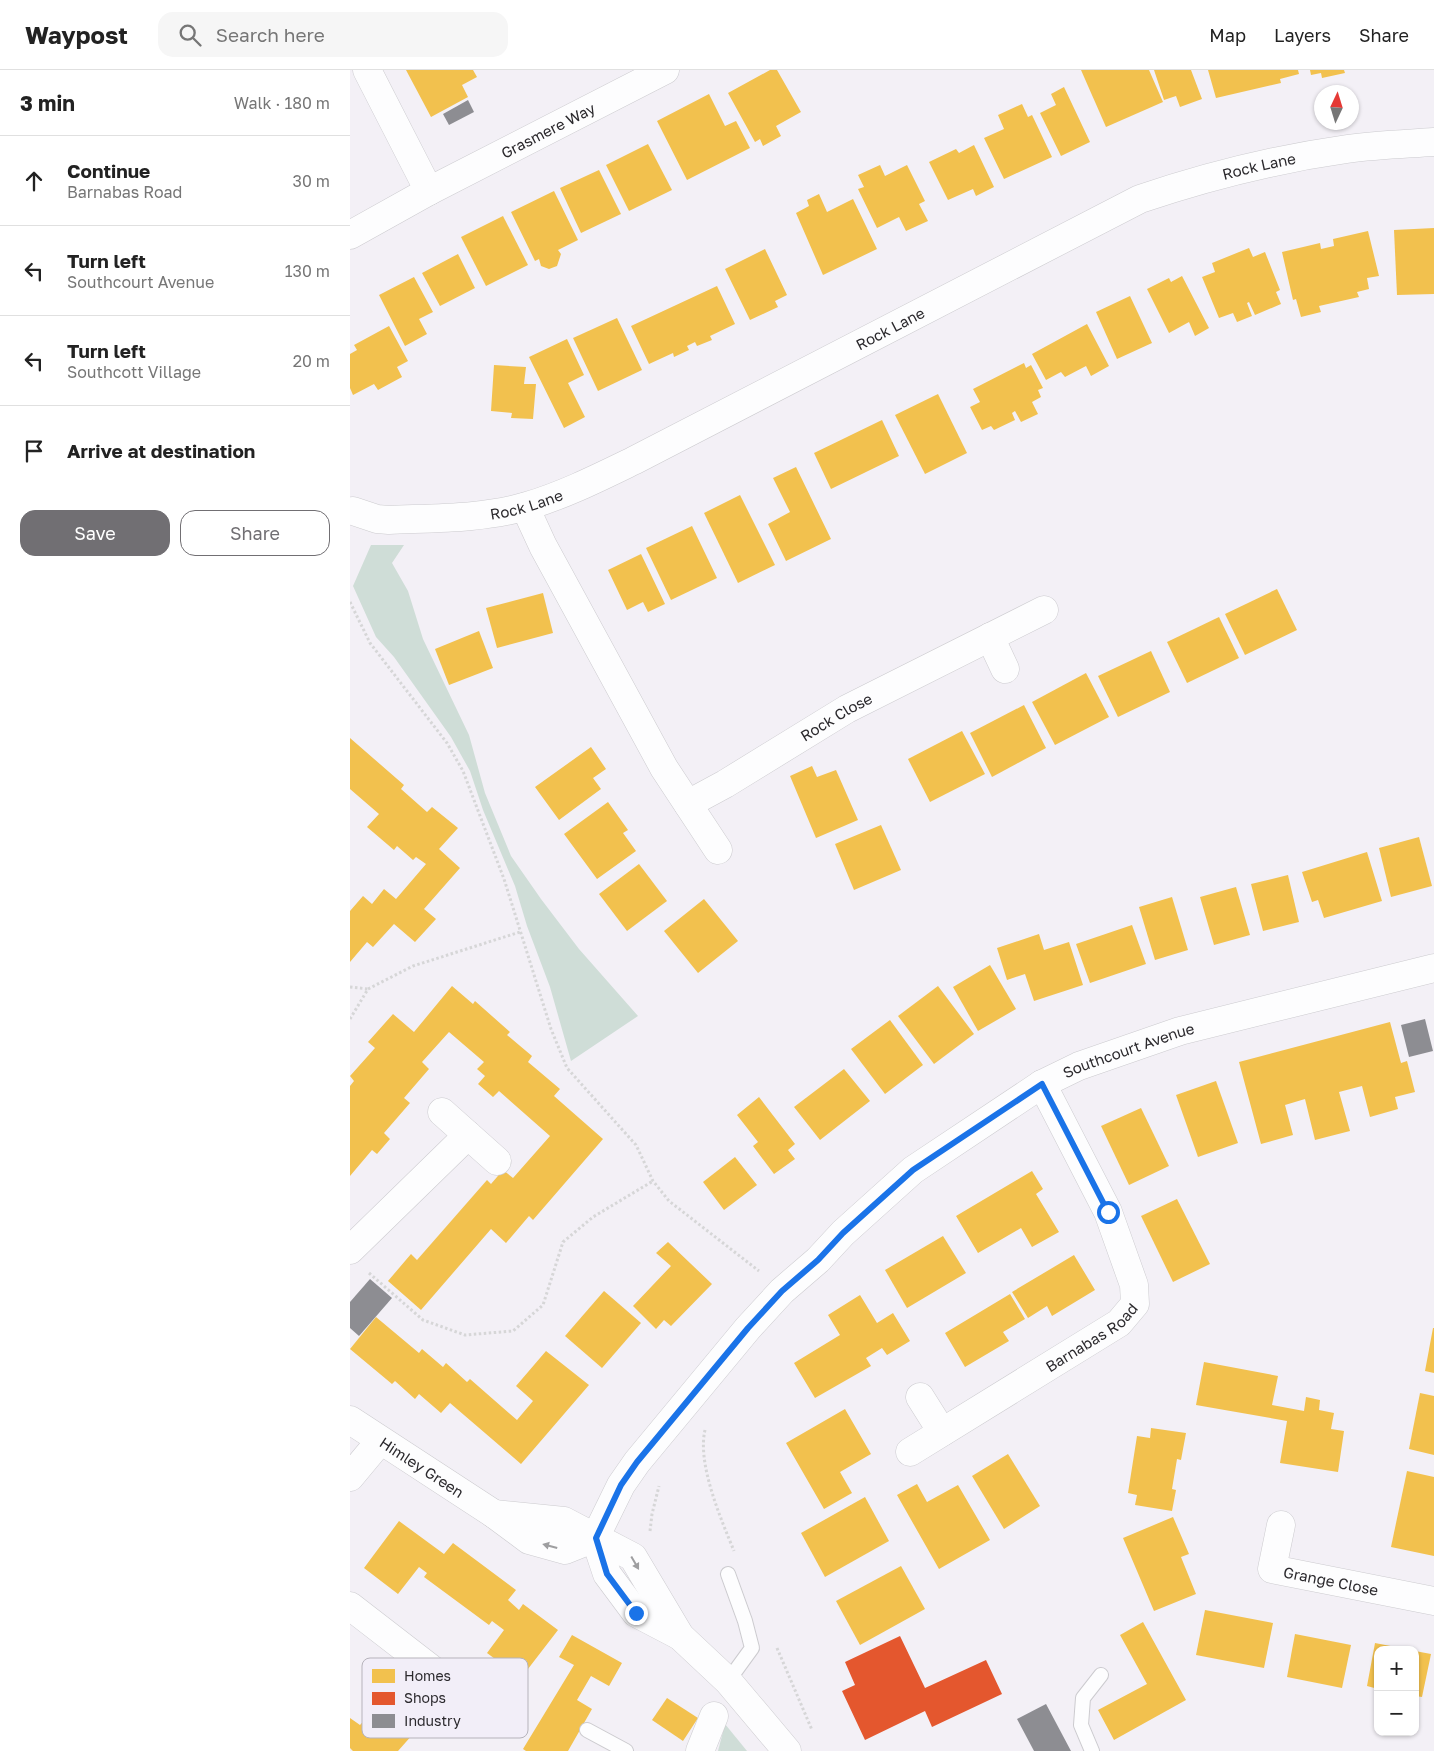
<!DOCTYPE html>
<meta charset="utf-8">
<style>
:root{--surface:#fff;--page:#f6f6f6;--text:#222;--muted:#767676;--line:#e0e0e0;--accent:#716f73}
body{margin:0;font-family:"Golos Text",sans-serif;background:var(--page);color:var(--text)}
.controls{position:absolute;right:15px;bottom:15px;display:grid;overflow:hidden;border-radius:10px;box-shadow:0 1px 4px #0004}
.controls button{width:45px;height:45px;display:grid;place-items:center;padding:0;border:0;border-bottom:1px solid var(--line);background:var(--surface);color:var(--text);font:25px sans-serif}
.compass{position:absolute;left:964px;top:15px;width:45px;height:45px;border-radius:50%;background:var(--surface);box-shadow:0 1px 4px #0004;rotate:4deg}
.stop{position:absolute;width:15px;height:15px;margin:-11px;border:4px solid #1a73e8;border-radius:50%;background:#fff}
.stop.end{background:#1a73e8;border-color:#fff;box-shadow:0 1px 5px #0008}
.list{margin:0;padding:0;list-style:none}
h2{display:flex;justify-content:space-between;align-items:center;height:65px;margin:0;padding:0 20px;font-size:21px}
h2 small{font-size:16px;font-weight:400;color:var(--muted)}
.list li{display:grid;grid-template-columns:32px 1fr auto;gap:15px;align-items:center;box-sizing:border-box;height:90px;padding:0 20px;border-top:1px solid var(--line)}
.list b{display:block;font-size:19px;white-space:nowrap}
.list p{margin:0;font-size:16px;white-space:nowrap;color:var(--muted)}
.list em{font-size:16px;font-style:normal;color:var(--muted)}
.actions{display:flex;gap:10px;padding:15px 20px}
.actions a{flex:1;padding:11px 0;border:1px solid var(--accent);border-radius:15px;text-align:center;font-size:18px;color:var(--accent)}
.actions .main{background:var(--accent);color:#fff}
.icon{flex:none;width:28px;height:28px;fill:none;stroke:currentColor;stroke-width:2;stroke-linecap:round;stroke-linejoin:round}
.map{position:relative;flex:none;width:1084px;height:1681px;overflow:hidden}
header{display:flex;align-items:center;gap:30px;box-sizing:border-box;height:70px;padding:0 25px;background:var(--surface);border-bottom:1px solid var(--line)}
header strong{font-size:24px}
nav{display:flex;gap:28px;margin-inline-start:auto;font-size:18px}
.search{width:350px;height:45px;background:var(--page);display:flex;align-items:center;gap:12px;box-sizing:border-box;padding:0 18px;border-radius:15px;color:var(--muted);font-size:19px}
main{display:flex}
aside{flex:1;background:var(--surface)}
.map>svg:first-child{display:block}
.green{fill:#cfddd7}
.homes{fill:#f2c14e}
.shops{fill:#e4572e}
.industry{fill:#8d8d92}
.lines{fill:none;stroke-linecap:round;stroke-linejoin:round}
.lane-casing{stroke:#cccbcf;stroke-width:16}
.street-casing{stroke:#cccbcf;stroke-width:29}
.secondary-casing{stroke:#cccbcf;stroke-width:29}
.path{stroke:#d6d6d7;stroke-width:3;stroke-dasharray:2.5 2.5;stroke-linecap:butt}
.lane{stroke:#fdfdfe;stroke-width:14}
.street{stroke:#fdfdfe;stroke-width:28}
.secondary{stroke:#fdfdfe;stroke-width:28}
.oneway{fill:#9e9ea0}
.route{stroke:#1a73e8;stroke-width:6}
.labels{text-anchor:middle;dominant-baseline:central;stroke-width:5;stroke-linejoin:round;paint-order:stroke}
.street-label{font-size:15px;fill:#2b292d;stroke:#f2eef8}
.key{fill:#f2eef8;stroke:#b6b3bb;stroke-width:1}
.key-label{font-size:14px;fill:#2b292d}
</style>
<header>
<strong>Waypost</strong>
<div class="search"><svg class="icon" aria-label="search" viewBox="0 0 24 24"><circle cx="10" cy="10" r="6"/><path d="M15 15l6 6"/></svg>Search here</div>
<nav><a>Map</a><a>Layers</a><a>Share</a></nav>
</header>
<main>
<aside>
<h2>3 min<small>Walk · 180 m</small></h2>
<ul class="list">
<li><svg class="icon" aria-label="ahead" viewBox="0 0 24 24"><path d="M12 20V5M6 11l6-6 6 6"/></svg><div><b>Continue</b><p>Barnabas Road</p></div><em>30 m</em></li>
<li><svg class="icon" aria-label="left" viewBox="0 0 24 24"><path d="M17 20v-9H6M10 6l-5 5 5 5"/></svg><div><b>Turn left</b><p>Southcourt Avenue</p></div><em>130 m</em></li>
<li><svg class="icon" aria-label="left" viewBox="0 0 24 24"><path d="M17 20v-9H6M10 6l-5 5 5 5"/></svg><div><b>Turn left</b><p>Southcott Village</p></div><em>20 m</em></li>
<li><svg class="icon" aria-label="arrive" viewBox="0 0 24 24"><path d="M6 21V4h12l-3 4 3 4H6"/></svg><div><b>Arrive at destination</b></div></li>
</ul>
<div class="actions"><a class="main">Save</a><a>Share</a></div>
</aside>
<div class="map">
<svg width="1084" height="1681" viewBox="0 0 1084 1681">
<rect width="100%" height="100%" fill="#f3f0f6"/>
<!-- green -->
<g class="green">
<polygon points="21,475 54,475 42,493 58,521 73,569 119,665 135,723 161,786 191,829 229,879 288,946 221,991 200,917 177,856 165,816 133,740 120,701 101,667 44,587 26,567 3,516"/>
<polygon points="375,1654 397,1681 368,1681"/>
</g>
<!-- homes -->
<g class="homes">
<polygon points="56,0 123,0 127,7 112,15 118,27 81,47"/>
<polygon points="420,0 427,0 451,42 426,56 431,66 413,76 410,69 405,72 378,23"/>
<polygon points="731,0 799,0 813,32 756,57"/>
<polygon points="804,0 841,0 852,29 830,37 826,26 814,30"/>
<polygon points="858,0 948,0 949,4 930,9 931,13 866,28"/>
<polygon points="960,0 994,0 995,3 972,8 971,3 961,5"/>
<polygon points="714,17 740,72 711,86 690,43 706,35 701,24"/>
<polygon points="359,24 375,56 386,51 400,78 337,110 307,51"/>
<polygon points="672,34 678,47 682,45 702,87 654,109 634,68 654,59 648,45"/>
<polygon points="298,74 322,120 279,141 256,95"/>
<polygon points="624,75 644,117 626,126 623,119 598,130 579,92 606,79 609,83"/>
<polygon points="530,95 535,106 557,95 575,131 569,134 578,151 556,161 549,147 527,158 508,119 514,117 508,105"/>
<polygon points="249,100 271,144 231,163 210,118"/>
<polygon points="204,121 228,170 208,180 211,184 207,196 199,199 191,196 189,189 185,191 161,142"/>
<polygon points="469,124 477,142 503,129 527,179 473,205 446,143 459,136 457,130"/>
<polygon points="153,146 178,195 136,216 111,167"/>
<polygon points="1084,158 1084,224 1047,225 1044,160"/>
<polygon points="1018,161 1029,206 1017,208 1019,219 1007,222 1009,227 969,236 971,242 951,247 946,229 943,230 932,182 970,173 971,179 984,176 983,169"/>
<polygon points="899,178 903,187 915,182 930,220 926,222 931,234 905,245 899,232 897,233 902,246 887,252 883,243 869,248 852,207 865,202 862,193"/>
<polygon points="415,179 437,225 425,231 428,237 400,250 375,199"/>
<polygon points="108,184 125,218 90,236 72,203"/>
<polygon points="832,206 859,258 845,266 839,252 819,263 797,219 819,208 821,212"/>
<polygon points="64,207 83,242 69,249 77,264 55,276 29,225"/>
<polygon points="367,216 385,254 360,266 362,270 347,276 345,272 337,276 339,280 324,287 323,283 299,294 281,256"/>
<polygon points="780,226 802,273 767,289 746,242"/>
<polygon points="267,248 292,300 248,321 223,268"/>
<polygon points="737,254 759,296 741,306 736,296 715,307 711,302 696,310 682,284"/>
<polygon points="39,256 58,291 47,297 52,307 28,320 24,314 3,325 0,318 0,284 7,280 4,275"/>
<polygon points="217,269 234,305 218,313 235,347 214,358 179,287"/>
<polygon points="674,293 676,298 681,295 693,318 688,320 691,327 682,332 688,344 671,352 665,341 662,343 665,350 644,360 641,356 632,360 620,337 630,332 623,319"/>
<polygon points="144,295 176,297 174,314 186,314 183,349 161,348 162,343 141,341"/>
<polygon points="588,324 617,383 575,404 545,345"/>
<polygon points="532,350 549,386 481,419 464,383"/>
<polygon points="446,397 481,469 436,491 418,454 440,442 423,408"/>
<polygon points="390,425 425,495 388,513 354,443"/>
<polygon points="342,456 367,508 321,530 296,478"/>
<polygon points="291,484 315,534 298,542 293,532 277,540 258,500"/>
<polygon points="927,519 947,560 895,585 875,544"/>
<polygon points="193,523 203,563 147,578 136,538"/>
<polygon points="869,547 889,588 837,613 817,572"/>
<polygon points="129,561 143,598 99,615 85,579"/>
<polygon points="801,581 820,622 768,647 748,606"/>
<polygon points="736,603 759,647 705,675 682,632"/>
<polygon points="674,635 696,678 642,707 620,663"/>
<polygon points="612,661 635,704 580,732 558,689"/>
<polygon points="0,668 54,715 51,719 77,742 82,737 108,758 89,779 110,798 74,839 86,849 65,872 44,854 23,877 17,872 0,892 0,841 13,826 22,834 34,819 46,829 76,794 66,787 63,790 47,776 44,780 17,757 29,744 0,719"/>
<polygon points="241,677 256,699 243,708 251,719 209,750 185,717"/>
<polygon points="462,696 467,707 486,700 508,750 466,768 440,706"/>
<polygon points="258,732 278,760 273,763 286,781 247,809 214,764"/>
<polygon points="531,755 551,800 504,820 485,774"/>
<polygon points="1069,767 1082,816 1041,827 1029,778"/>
<polygon points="1017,782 1032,831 974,848 968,830 962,832 952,802"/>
<polygon points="289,794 317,831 277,861 249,824"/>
<polygon points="938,805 949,852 913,861 901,814"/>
<polygon points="886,817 900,865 864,875 850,827"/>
<polygon points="822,827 838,880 805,890 789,837"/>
<polygon points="354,829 388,871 348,903 314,861"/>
<polygon points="782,855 796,894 740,913 726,874"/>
<polygon points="689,864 694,880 719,872 733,915 684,931 675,904 657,910 647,878"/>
<polygon points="640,895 666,939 628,961 603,917"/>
<polygon points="102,916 123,934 125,931 160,962 157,965 182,986 178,992 210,1019 204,1026 253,1069 183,1150 179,1146 156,1173 141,1159 71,1240 38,1211 61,1184 67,1190 137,1110 141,1114 153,1100 163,1108 200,1066 149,1021 143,1027 128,1014 135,1006 127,999 134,992 99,962 72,992 79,999 54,1028 60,1033 34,1063 40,1069 27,1084 22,1080 0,1106 0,1016 4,1011 0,1006 25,978 18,972 43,944 64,962"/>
<polygon points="588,916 624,964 584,994 548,946"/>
<polygon points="540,950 573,995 535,1024 501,979"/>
<polygon points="1040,952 1051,993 1057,991 1065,1022 1045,1027 1048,1039 1020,1047 1012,1016 989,1022 1000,1061 965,1070 955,1029 935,1035 943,1065 911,1074 889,992"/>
<polygon points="494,999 520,1031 470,1070 444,1037"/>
<polygon points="866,1011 888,1073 848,1087 826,1025"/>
<polygon points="409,1027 445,1074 438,1080 445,1089 424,1104 403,1076 408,1072 387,1045"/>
<polygon points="791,1038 819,1096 779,1115 751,1056"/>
<polygon points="385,1087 407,1115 374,1140 353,1112"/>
<polygon points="682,1101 693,1119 686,1124 709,1162 682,1177 671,1158 628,1183 606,1146"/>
<polygon points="827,1129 860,1194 823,1212 791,1146"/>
<polygon points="593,1166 616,1203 557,1238 535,1200"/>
<polygon points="318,1172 362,1214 321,1256 314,1250 306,1259 283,1236 321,1196 306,1183"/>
<polygon points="724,1185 745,1220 702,1246 697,1236 678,1248 662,1222"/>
<polygon points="254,1221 291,1253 252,1298 215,1266"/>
<polygon points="660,1224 675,1249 653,1262 659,1271 615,1297 595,1263"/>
<polygon points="510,1225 527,1253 543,1243 560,1271 537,1285 532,1278 516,1288 521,1296 465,1328 444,1293 490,1265 478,1245"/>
<polygon points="26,1247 69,1283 72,1279 93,1297 96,1293 117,1312 120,1309 167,1350 183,1331 166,1316 196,1281 239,1315 171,1394 100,1333 91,1343 69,1324 65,1329 45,1311 42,1314 0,1279"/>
<polygon points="1083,1258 1084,1258 1084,1303 1075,1301"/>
<polygon points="854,1292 928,1306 922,1335 954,1341 956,1327 970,1330 969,1340 984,1343 981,1359 994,1361 988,1402 930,1393 937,1351 846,1335"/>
<polygon points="1070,1323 1084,1326 1084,1385 1059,1379"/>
<polygon points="495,1339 521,1384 490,1402 502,1423 474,1439 436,1373"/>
<polygon points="801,1358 836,1363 831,1390 827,1389 822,1419 826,1420 822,1441 785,1435 787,1425 778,1423 787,1366 800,1368"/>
<polygon points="658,1384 690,1436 654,1459 622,1406"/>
<polygon points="1057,1401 1084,1407 1084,1486 1041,1477"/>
<polygon points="567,1414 577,1432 608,1415 640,1470 589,1499 547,1425"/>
<polygon points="515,1427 539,1471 475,1507 451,1463"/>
<polygon points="823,1447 839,1484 831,1487 846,1524 804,1541 773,1468"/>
<polygon points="49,1451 94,1484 103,1473 166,1520 158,1530 169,1540 173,1534 208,1560 171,1608 137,1583 154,1560 142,1551 139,1555 74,1507 77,1503 69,1497 48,1524 14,1498"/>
<polygon points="551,1496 575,1539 510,1575 486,1531"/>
<polygon points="855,1540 923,1553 914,1598 846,1585"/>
<polygon points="793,1552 836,1630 764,1670 748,1640 797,1614 770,1565"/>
<polygon points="945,1564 1001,1575 992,1618 937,1607"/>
<polygon points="222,1565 272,1593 259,1616 241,1606 227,1630 242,1639 218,1681 176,1681 173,1679 224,1595 209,1587"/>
<polygon points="1025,1573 1056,1579 1028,1580 1028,1619 1017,1616"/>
<polygon points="1065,1581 1081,1584 1072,1627 1065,1626"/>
<polygon points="34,1600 45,1609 48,1606 82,1636 68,1652 71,1655 48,1681 3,1681 0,1678 0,1648 10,1655 37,1625 23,1612"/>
<polygon points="317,1628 348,1648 333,1671 302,1650"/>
</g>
<!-- shops -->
<polygon class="shops" points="550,1566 575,1618 636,1590 652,1624 582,1657 575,1641 515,1670 492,1621 505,1615 495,1592"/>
<!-- industry -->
<g class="industry">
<polygon points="118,30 124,42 99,55 93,44"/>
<polygon points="1075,949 1083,981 1059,987 1051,955"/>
<polygon points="20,1209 42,1228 9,1266 0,1258 0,1232"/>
<polygon points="696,1634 721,1681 684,1681 667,1649"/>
</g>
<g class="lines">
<!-- lane casing -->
<g class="lane-casing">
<g id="lane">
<polyline points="378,1611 402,1578 395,1551 378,1504"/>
<polyline points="237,1660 276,1681"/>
<polyline points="742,1681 731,1655 733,1628 751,1605"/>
</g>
</g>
<!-- street casing -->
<g class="street-casing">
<g id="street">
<polyline points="17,0 79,121"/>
<path id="s1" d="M0,165L79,121L315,0"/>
<polyline points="175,437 193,476 314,698 368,780"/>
<path id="s2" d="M3,441L27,449L39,450C84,448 133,449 177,436C214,425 248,408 283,391L790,129C858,106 926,89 997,79C1025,75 1055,74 1084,72"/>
<polyline points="640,567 655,599"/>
<path id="s3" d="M338,734L375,714L497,639L694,540"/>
<polyline points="92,1042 147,1091"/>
<polyline points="0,1180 118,1065"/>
<polyline points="570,1327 592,1362"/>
<path id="s4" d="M560,1382L769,1253L785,1234L784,1215L758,1142L692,1014"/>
<polyline points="0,1407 30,1371"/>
<path id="s5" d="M931,1455L922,1499L1084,1531"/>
<polyline points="0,1536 119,1628"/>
<polyline points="350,1681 364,1646"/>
</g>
</g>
<!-- secondary casing -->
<g class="secondary-casing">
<g id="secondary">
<path id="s6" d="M0,1350L144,1444L179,1470L215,1480L245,1468"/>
<polyline points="144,1444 214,1451 283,1487 330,1566 378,1611 437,1681"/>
<path id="s7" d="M245,1468L271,1415L287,1392L398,1258L432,1221L468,1190L493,1163L563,1100L692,1014L729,996L830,961L1084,898"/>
<polyline points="245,1468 257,1504 286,1543 330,1566"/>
</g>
</g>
<!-- path -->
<g class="path">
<polyline points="0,532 20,573 97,673 113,701 154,809 201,959 217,998 286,1075 303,1111 319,1131 409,1201"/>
<polyline points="0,917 18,919"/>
<polyline points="0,949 18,919 63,896 170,862"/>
<polyline points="19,1203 73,1250 115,1265 163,1261 193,1235 213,1172 243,1147 303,1111"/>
<path d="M355,1360C347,1394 371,1449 384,1481"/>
<polyline points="300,1461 302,1444 309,1416"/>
<polyline points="427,1578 462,1660"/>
</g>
<!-- lane -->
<use href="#lane" class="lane"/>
<!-- street -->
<use href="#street" class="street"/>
<!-- secondary -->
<use href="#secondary" class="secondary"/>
</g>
<!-- one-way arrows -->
<defs><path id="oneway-solid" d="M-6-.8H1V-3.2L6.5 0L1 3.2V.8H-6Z" transform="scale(1.25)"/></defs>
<g class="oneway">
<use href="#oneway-solid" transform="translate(200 1476) rotate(-165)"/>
<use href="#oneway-solid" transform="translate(285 1493) rotate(60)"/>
</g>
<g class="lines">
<!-- route -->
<polyline class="route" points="286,1543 257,1504 246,1468 271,1415 287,1392 398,1258 432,1221 468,1190 493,1163 563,1100 692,1014 758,1142"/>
</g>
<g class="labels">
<!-- street labels -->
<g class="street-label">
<text stroke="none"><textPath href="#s1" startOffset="224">Grasmere Way</textPath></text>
<text stroke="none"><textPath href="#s2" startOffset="986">Rock Lane</textPath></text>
<text stroke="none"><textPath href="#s2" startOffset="581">Rock Lane</textPath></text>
<text stroke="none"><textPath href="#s2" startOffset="176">Rock Lane</textPath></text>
<text stroke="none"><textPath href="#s3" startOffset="172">Rock Close</textPath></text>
<text stroke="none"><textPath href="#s7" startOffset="738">Southcourt Avenue</textPath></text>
<text stroke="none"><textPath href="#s4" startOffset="215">Barnabas Road</textPath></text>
<text stroke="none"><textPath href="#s6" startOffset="86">Himley Green</textPath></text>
<text stroke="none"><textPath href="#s5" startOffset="105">Grange Close</textPath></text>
</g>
</g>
<!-- legend -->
<rect x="12" y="1588" width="166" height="80" rx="8" class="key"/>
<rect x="22" y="1599" width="23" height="14" fill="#f2c14e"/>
<rect x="22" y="1622" width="23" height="13" fill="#e4572e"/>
<rect x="22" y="1644" width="23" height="14" fill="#8d8d92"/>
<g class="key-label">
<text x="54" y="1611">Homes</text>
<text x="54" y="1633">Shops</text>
<text x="54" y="1656">Industry</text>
</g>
</svg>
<div class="controls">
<button>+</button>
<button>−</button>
</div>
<svg class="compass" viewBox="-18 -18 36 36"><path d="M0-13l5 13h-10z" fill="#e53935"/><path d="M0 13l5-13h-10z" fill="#767676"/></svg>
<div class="stop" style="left:758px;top:1142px"></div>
<div class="stop end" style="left:286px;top:1543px"></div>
</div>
</main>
